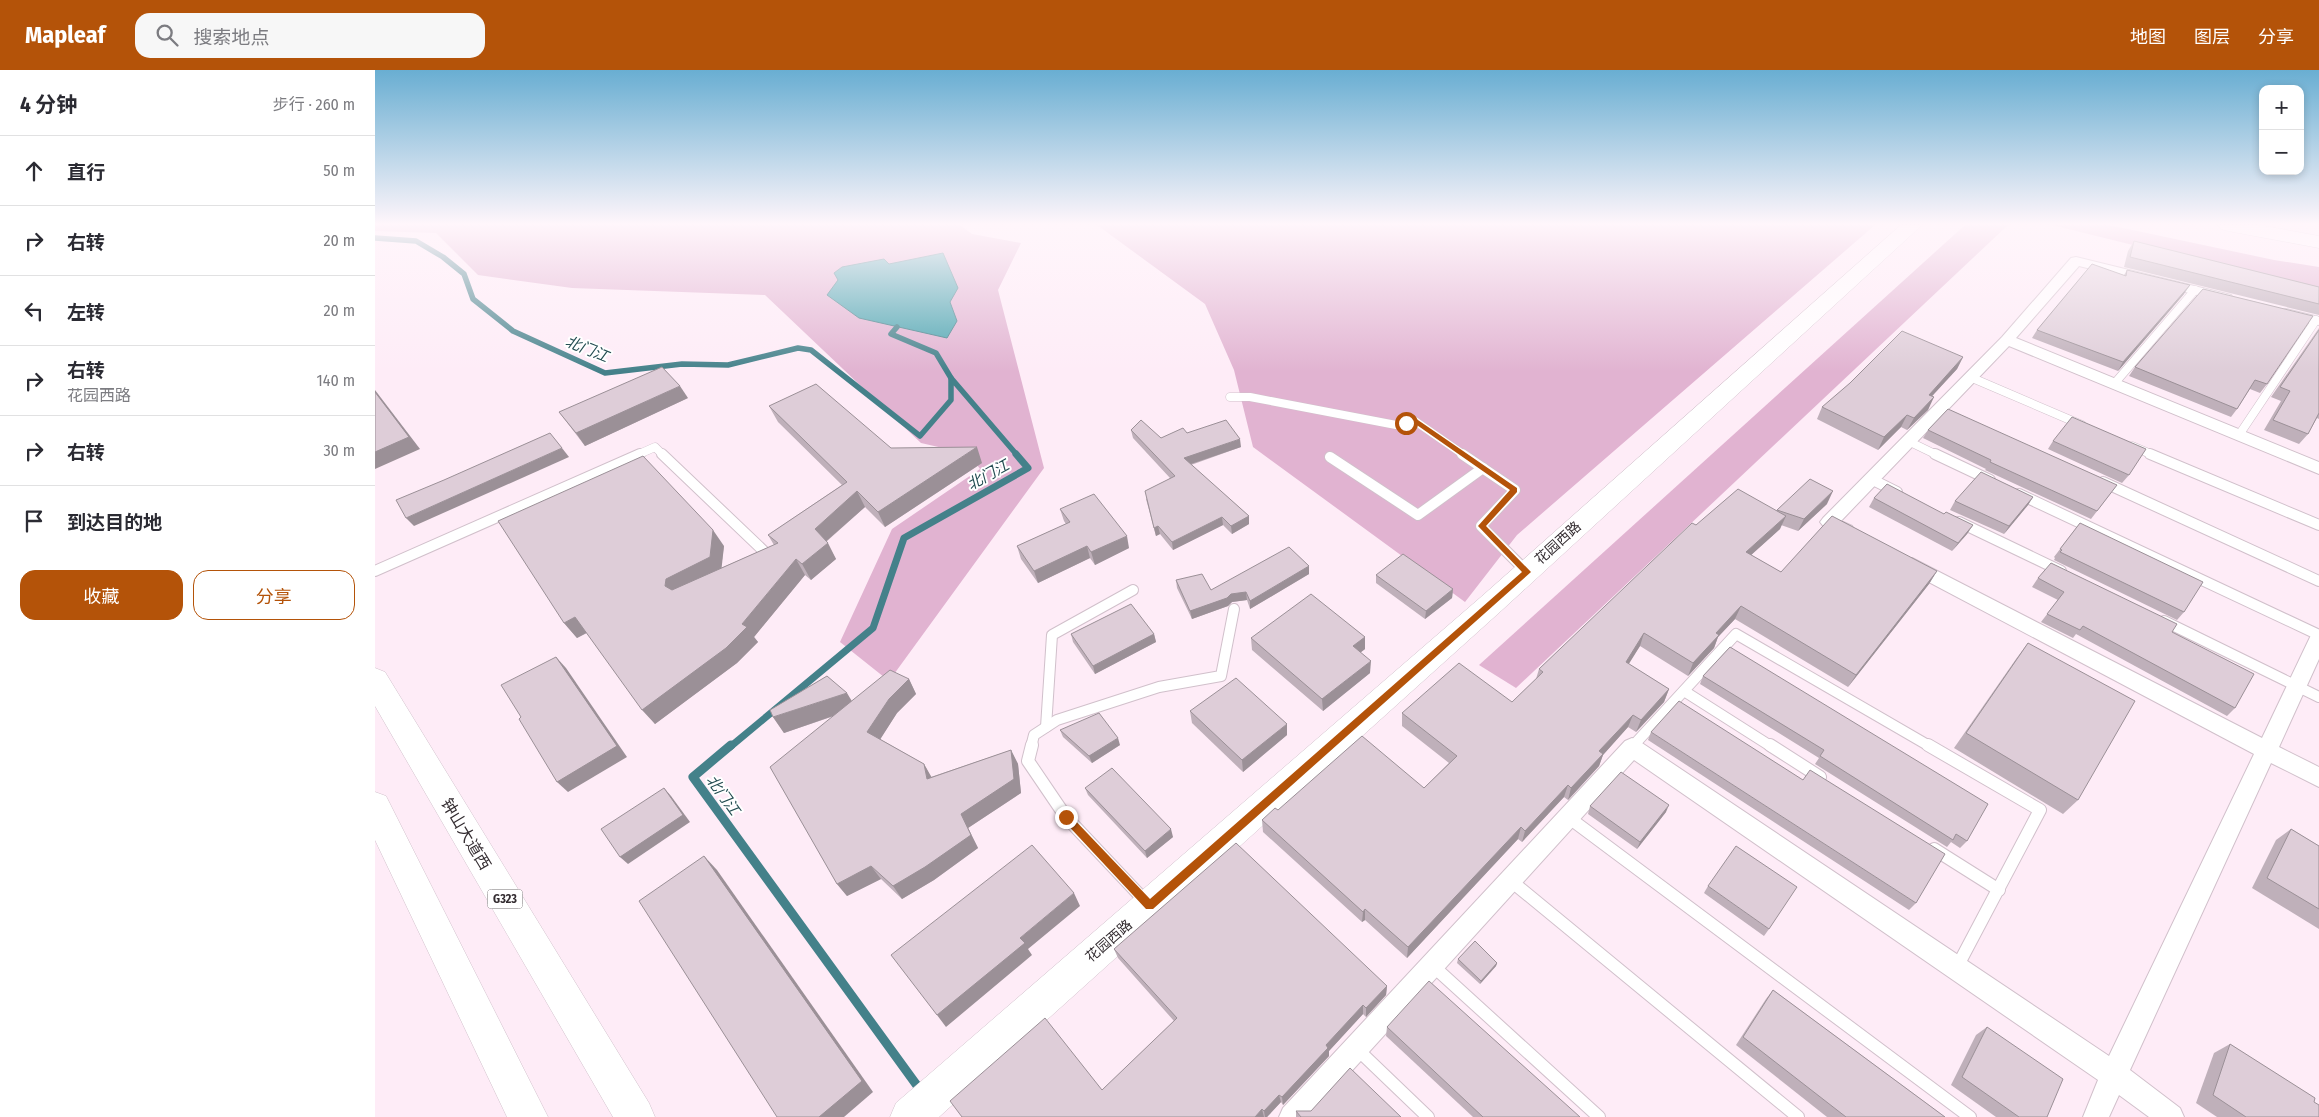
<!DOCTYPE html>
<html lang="zh">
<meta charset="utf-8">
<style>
:root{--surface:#fff;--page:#f7f7f7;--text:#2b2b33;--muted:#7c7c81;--line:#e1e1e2;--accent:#b45309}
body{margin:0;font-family:"Fira Sans Condensed","Noto Sans SC",sans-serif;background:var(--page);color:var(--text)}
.controls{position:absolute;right:15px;top:15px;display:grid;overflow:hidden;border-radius:10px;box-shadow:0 2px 8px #0003}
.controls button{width:45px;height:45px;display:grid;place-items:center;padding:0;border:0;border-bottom:1px solid var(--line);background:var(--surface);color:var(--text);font:25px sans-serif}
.stop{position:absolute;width:15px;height:15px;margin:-11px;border:4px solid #b45309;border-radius:50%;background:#fff}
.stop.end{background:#b45309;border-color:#fff;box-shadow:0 1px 5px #0008}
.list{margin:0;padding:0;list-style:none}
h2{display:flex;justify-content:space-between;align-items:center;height:65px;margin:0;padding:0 20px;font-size:21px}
h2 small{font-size:16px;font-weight:400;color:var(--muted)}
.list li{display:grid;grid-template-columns:32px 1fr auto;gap:15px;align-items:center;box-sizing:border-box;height:70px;padding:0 20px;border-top:1px solid var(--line)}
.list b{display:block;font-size:19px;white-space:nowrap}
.list p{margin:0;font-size:16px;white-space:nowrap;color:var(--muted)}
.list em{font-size:16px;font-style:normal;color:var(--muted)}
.actions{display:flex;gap:10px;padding:15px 20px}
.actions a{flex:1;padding:11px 0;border:1px solid var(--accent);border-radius:15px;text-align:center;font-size:18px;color:var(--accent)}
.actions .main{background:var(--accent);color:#fff}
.icon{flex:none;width:28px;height:28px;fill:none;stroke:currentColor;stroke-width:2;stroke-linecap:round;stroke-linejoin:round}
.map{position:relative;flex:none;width:1944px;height:1047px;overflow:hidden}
header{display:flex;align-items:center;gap:30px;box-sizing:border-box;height:70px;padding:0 25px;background:var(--accent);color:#fff}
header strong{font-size:24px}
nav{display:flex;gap:28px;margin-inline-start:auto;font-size:18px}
.search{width:350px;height:45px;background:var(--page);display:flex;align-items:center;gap:12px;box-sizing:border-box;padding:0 18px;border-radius:15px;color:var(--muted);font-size:19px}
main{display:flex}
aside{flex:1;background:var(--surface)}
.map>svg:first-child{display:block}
.green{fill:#e1b3d1}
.water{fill:#4ba5b0;stroke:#44818a}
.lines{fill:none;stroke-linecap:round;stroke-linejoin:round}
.stream-far2{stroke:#44818a;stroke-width:5.5}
.stream-far1{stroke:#44818a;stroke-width:7}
.stream{stroke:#44818a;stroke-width:9}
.lane-far2-casing{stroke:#d1c0cb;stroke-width:9}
.lane-far1-casing{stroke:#d1c0cb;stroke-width:12}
.lane-casing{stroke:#d1c0cb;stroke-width:14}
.street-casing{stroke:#d1c0cb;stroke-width:2}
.secondary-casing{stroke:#d1c0cb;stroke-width:1}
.highway-casing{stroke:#d1c0cb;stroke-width:1}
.lane-far2{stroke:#fff;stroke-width:8}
.lane-far1{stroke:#fff;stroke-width:10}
.lane{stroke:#fff;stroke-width:12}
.street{fill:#fff;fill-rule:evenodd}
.secondary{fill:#fff;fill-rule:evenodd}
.highway{fill:#fff;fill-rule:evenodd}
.wall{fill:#bfb0ba}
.shaded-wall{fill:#9b9097}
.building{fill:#decdd8;stroke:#9b9097}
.route{fill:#b45309}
.labels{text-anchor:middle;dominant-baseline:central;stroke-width:4;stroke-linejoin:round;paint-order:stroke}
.shield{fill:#fff;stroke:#716c6f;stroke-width:1}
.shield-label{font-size:12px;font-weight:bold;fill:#342d31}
.street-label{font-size:14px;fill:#342d31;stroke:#fff}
.water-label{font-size:15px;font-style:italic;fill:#244d52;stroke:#fff}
.near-street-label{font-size:16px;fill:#342d31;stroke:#fff}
</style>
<header>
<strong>Mapleaf</strong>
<div class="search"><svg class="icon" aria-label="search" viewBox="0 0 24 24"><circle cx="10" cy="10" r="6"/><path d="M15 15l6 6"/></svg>搜索地点</div>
<nav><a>地图</a><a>图层</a><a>分享</a></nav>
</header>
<main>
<aside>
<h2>4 分钟<small>步行 · 260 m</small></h2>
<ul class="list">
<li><svg class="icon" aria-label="ahead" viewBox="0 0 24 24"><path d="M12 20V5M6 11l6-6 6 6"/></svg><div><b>直行</b></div><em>50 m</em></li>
<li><svg class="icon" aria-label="right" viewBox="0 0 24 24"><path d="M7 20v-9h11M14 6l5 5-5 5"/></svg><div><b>右转</b></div><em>20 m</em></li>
<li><svg class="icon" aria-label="left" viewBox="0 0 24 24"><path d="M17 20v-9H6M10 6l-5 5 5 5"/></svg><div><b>左转</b></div><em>20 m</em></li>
<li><svg class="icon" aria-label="right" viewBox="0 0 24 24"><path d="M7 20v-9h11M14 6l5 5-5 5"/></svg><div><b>右转</b><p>花园西路</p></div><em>140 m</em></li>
<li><svg class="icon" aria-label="right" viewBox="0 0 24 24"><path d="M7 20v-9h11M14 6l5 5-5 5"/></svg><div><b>右转</b></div><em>30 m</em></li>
<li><svg class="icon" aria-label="arrive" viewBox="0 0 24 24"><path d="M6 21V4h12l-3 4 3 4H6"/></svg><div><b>到达目的地</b></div></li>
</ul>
<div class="actions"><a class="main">收藏</a><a>分享</a></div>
</aside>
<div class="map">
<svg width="1944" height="1047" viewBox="0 0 1944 1047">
<rect width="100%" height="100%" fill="#feecf7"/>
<!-- green -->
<g class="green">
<polygon points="0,155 585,155 597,164 646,173 623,220 669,398 514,611 465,572 517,459 605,399 594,384 546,373 390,225 197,218 103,205 61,163 0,161"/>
<polygon points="722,155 1500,155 1142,465 1090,532 878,377 859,300 830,234"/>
<polygon points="1590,155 1633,155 1141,618 1104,595"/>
<polygon points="1677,155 1734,155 1899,190 1944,197 1944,221"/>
</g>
<!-- water -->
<polygon class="water" points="568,183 583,218 575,232 582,251 572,268 484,248 452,225 463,210 459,203 467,197 509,189 514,194"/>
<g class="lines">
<!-- stream-far2 -->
<g class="stream-far2">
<polyline points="0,168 41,171 68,187 89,204 98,229 138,261 230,303 307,294 353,295 423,278 436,280 545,366 576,330 576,308 642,385"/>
<polyline points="522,257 516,264 561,283 576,308"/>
</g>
<!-- stream-far1 -->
<polyline class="stream-far1" points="355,677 498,558 529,468 653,398 641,384"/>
<!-- stream -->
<polyline class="stream" points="356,675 318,707 546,1021"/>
<!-- lane-far2 casing -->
<g class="lane-far2-casing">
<g id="lane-far2">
<polyline points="1595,307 1707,355"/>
<polyline points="1739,314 1820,220"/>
<polyline points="855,327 875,327 1021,355 1040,351 1089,385"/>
<polyline points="1864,365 1941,250"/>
<polyline points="1533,371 1562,385"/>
<polyline points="1757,376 1778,385"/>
<polyline points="262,385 280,377 288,385"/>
</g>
</g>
<!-- lane-far1 casing -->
<g class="lane-far1-casing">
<g id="lane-far1">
<polyline points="287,384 394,486 389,488"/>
<polyline points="1087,384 1140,420 1106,456 1152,502"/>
<polyline points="1560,384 1615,410"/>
<polyline points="1775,384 1944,455"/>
<polyline points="955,387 1043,445 1108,398"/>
<polyline points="1496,409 1522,422"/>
<polyline points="1728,412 1944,511"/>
<polyline points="1644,424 1944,565"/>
<polyline points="1584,452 1686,501"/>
<polyline points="0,501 265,384"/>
<polyline points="1789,551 1944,627"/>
<polyline points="1309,621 1397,677"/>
<polyline points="671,657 677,565 758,520"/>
<polyline points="656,677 659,665 682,650 784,617 846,606 859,539"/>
<polyline points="1257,677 1361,564 1556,677"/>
</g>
</g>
<!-- lane casing -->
<g class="lane-casing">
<g id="lane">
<polyline points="657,675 653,691 691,747 772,833"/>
<polyline points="1395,675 1445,707"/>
<polyline points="1553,675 1665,740 1581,899"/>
<polyline points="1257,677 1258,675"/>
<polyline points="1193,747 1595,1047"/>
<polyline points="1559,779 1624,820"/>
<polyline points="1135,810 1423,1047"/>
<polyline points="1057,895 1224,1047"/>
<polyline points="981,978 1053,1047"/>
</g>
</g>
<!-- street casing -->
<g class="street-casing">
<g id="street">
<path d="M1701,187L1856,225L1858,228L1851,232L1704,196L1641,268L1944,392V404L1634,276L1466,451L1477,456L1480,461L1477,466C1467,469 1451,461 1445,452L1448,448L1627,267L1696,188Z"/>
<polygon points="1911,239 1944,247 1944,255 1906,246 1904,243 1906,240"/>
<polygon points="1537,488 1887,668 1937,563 1944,560 1944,589 1904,677 1944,697 1944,717 1896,693 1755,1000 1805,1038 1809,1047 1774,1047 1744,1025 1734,1047 1708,1047 1723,1010 1259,690 935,1047 904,1047 908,1038 1250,671 1257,668 1264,671 1734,986 1879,684 1531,500 1528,495 1531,490"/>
</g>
</g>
<!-- secondary casing -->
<g class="secondary-casing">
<g id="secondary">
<polygon points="1526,155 1547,155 1126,541 564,1047 515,1047 521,1033 1106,527"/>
<polygon points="1843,155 1884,155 1944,166 1944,178 1853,161 1846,159"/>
</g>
</g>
<!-- highway casing -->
<g class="highway-casing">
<g id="highway">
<polygon points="0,598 10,602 274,1033 280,1047 238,1047 0,636"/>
<polygon points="0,722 11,726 173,1047 132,1047 0,770"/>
</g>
</g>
<!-- lane-far2 -->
<use href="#lane-far2" class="lane-far2"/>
<!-- lane-far1 -->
<use href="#lane-far1" class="lane-far1"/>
<!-- lane -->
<use href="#lane" class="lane"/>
<!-- street -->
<use href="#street" class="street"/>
<!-- secondary -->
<use href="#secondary" class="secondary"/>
<!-- highway -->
<use href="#highway" class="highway"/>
</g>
<!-- wall -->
<g class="wall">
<polygon points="1759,171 1944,217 1944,245 1749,197 1753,181"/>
<polygon points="1752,200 1809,224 1743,301 1657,268 1662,260 1749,205"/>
<polygon points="1828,219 1892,314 1885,323 1875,319 1862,339 1856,347 1754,306 1760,297"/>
<polygon points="1944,258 1944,349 1942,348 1933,364 1924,374 1889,360 1906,331 1896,327"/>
<polygon points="1588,287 1582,299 1557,326 1553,340 1532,360 1526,357 1503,380 1442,349 1447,337"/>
<polygon points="313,328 210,376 184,342"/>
<polygon points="394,336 516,378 607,393 510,457 490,437 451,472 461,489 436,510 430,505 379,567 383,572 362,593 280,654 212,563 202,568 189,553 349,476 346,498 399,475 393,465 467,415 403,352"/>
<polygon points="756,360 786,368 812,363 866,377 816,395 874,446 874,454 857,464 848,455 798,480 785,464 781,466 771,429 795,408 758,368"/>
<polygon points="1553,360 1742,415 1716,449 1610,400 1611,399 1548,368"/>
<polygon points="1678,371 1754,405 1747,413 1673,379"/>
<polygon points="1658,427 1653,435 1629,464 1575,440 1580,431"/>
<polygon points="1499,428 1569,444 1598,455 1592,464 1577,481 1494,437"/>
<polygon points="1452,434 1423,461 1406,455 1405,459 1376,485 1406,502 1562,501 1554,514 1473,617 1360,549 1343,567 1339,578 1313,606 1265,576 1253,594 1294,619 1289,632 1261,662 1253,657 1228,685 1224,696 1193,730 1189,727 1147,772 1143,769 1032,888 990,850 987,852 888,762 887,750 903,740 1049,718 1074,693 1027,656 1027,643 1137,632 1161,609 1164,599 1321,455 1401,440 1402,440"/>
<polygon points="685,439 754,478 720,495 715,488 663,513 646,489 642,476 691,454 689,451"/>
<polygon points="1705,453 1809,542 1802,550 1679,490 1680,488 1679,487"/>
<polygon points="934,496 934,504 875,539 872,530 857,532 853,536 817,549 802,518 801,510 836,520"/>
<polygon points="1001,505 1078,519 1077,528 1050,549 1001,513"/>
<polygon points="1663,508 1797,562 1860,638 1852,646 1701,564 1698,568 1666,552 1683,530 1657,517"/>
<polygon points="696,564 779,564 781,572 720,604 698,572"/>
<polygon points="990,567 990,579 985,583 995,603 948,641 877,580 876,568"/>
<polygon points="1653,573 1703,730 1688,744 1579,678 1641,589"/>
<polygon points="1355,577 1592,771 1585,778 1576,772 1572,777 1440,694 1444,688 1325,614 1328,606"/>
<polygon points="534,609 541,624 522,643 505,669 549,694 556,707 636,680 643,694 646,723 593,758 603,778 559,810 527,829 506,809 472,826 462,814 459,646 409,663 398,647 477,631"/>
<polygon points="815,641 912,665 868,702 817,653"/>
<polygon points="685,660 745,675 717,693 688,667"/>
<polygon points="1276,662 1541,833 1534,840 1273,670"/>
<polygon points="710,718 798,767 772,788 713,725"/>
<polygon points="1215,736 1291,742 1262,779 1213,744"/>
<polygon points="1916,759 1944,776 1944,859 1877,818 1901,770"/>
<polygon points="1333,816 1394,859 1389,866 1329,823"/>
<polygon points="739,879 1012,916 1011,925 991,947 988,944 954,981 954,986 908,1035 906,1032 892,1047 587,1047 727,1020 799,951 743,888"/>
<polygon points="1083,889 1122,893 1121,896 1105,914 1082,893"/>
<polygon points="1398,920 1570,1047 1452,1047 1361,975 1391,929"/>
<polygon points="1012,957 1205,1047 1098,1047 1011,966"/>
<polygon points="1612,957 1672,1047 1621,1047 1576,1015 1601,965"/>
<polygon points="1855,974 1939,1032 1944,1047 1842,1047 1821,1033 1839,983"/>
<polygon points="921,1041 1026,1047 921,1047"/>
</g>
<!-- shaded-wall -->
<g class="shaded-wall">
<polygon points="1815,215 1809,224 1743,301 1748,292"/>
<polygon points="1588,287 1582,299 1547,337 1554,325"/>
<polygon points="305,316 313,328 210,376 201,363"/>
<polygon points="0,320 45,379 0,399"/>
<polygon points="1559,327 1553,340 1532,360 1539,348"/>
<polygon points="1532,345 1526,357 1503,380 1509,367"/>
<polygon points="865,369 866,377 810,396 809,388"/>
<polygon points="602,377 607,393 510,457 503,442"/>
<polygon points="187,378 194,387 39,456 31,448"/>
<polygon points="482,421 490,437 448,474 440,459"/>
<polygon points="1458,421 1452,434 1423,461 1429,449"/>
<polygon points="1658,427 1653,435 1629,464 1634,456"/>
<polygon points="874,446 874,454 857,464 856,456"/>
<polygon points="1411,446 1405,459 1365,495 1371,482"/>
<polygon points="847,447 848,455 798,480 797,472"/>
<polygon points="1598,455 1592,464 1577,481 1583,473"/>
<polygon points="783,456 785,464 781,466 779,458"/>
<polygon points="338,460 349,476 346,503 303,525 290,516 291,509"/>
<polygon points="752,466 754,478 720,495 716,482"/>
<polygon points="453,473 461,489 436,510 427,494"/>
<polygon points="712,476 715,488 663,513 659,501"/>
<polygon points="421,489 430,505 379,567 383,572 362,593 280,654 267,640 367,554"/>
<polygon points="934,496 934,504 875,539 875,531"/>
<polygon points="1562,501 1554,514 1473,617 1481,605"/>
<polygon points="1078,519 1077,528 1050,549 1051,541"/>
<polygon points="871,522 872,530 857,532 853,536 817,549 815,541 856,524"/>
<polygon points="1366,536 1360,549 1343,567 1339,578 1313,606 1318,593 1341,563"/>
<polygon points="200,547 213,562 202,568 189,553"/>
<polygon points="1269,563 1265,576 1247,605 1251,592"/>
<polygon points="779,564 781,572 720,604 718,596"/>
<polygon points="990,567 990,579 978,588 978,576"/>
<polygon points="181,587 191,598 252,687 193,722 182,712"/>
<polygon points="996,591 995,603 948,641 947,629"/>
<polygon points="534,609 541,624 522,643 501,676 492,662 514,629"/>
<polygon points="1294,619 1289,632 1261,662 1266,650"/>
<polygon points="472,623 481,638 409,663 398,647"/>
<polygon points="1258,645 1253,657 1228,685 1224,696 1193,730 1196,718 1224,681"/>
<polygon points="912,654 912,665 868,702 867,690"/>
<polygon points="743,668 745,675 717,693 714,686"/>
<polygon points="636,680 643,694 646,723 593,758 603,778 559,810 527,829 518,816 586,744"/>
<polygon points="549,694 557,708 552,709"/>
<polygon points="1193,715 1189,727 1147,772 1150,761"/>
<polygon points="289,718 296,726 315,752 253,794 245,787"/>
<polygon points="1294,735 1291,742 1262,779 1265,772"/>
<polygon points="1146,757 1143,769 1032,888 1033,877"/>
<polygon points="796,759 798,767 772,788 770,781"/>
<polygon points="329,786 342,800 498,1022 469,1047 444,1047"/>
<polygon points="496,796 506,809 472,826 462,814"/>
<polygon points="699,823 705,836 653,879 657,885 571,957 562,945 645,868"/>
<polygon points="990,839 990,850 987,852 988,842"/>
<polygon points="1122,893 1121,896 1105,914 1106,911"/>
<polygon points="1012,916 1011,925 991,947 991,938"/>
<polygon points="988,935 988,944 954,981 954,986 908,1035 907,1027 951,975"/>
<polygon points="904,1025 906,1032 892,1047 890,1047 889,1041"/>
<polygon points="887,1039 889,1047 880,1047"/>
</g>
<!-- building -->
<g class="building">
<polygon points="1759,171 1944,217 1944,234 1755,187"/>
<polygon points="1717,194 1751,206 1752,200 1815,215 1748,292 1662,260"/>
<polygon points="1828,219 1938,246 1892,314 1880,310 1862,339 1760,297"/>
<polygon points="1944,260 1944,343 1933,364 1898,350 1915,321 1905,317"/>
<polygon points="1527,261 1588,287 1554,325 1559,327 1539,348 1532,345 1509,367 1447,337 1475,313"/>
<polygon points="287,297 305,316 201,363 184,342"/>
<polygon points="441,314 516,378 602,377 503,442 482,421 440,459 453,473 427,494 421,489 367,554 372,557 351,578 267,640 200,547 189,553 123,451 268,386 338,460 335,487 291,509 290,516 297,520 403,473 393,465 472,412 394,336"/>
<polygon points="0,322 34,367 0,382"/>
<polygon points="1573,339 1742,415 1722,441 1615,392 1616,390 1553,360"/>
<polygon points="1697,347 1771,379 1754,405 1678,371"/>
<polygon points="766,350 786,368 808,358 812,363 851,350 865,369 809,388 874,446 856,456 847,447 797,472 783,456 779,458 770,421 800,406 756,360"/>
<polygon points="175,363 187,378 31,448 21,430 69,410"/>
<polygon points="1606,402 1658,427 1634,456 1580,431"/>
<polygon points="1435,409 1458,421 1429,449 1402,440"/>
<polygon points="1512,414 1569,444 1571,442 1598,455 1583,473 1499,428"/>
<polygon points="1363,419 1411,446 1371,482 1406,502 1457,446 1562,501 1481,605 1366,536 1341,563 1344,565 1318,593 1269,563 1251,592 1294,619 1266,650 1258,645 1224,681 1228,684 1196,718 1193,715 1150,761 1146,757 1033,877 990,839 988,842 887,750 900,738 903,740 987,666 1049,718 1082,686 1027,643 1084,593 1137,632 1168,602 1164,599 1317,453 1321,455"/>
<polygon points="719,424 752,466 716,482 712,476 659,501 642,476 695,452 685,439"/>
<polygon points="1705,453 1828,512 1809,542 1685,482 1687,480 1685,479"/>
<polygon points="914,477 934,496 875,531 871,522 856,524 852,528 815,541 801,510 827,504 836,520"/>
<polygon points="1028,484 1078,519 1051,541 1001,505"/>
<polygon points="1676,493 1802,554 1797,562 1879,604 1860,638 1708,556 1705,560 1672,544 1689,522 1663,508"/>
<polygon points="936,524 990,567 978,576 996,591 947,629 876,568"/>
<polygon points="756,534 779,564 718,596 696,564"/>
<polygon points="1653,573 1760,631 1703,730 1591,663"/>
<polygon points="1355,577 1613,734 1592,771 1581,764 1578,770 1445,686 1449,680 1328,606"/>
<polygon points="181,587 242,676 182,712 144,649 146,647 126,615"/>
<polygon points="515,600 534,609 514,629 492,662 549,694 552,709 636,680 639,709 586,744 596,765 550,797 518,816 496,796 462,814 395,697"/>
<polygon points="452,606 472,623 398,647 395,640"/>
<polygon points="861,608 912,654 867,690 815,641"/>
<polygon points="1304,631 1428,710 1435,700 1570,784 1541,833 1276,662"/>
<polygon points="724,643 743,668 714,686 685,660"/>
<polygon points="737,698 796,759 770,781 710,718"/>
<polygon points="1246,702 1294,735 1265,772 1215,736"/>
<polygon points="289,718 308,745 245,787 226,759"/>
<polygon points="1916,759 1944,776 1944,839 1892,808"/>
<polygon points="861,773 1012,916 991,938 988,935 951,975 953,978 907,1027 904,1025 889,1041 887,1039 880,1047 587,1047 575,1031 670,948 727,1020 802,948 739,879"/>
<polygon points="657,775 699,823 645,868 650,873 562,945 516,885"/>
<polygon points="1361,776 1422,817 1394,859 1333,816"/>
<polygon points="329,786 487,1011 444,1047 402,1047 264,831"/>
<polygon points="1100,871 1122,893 1106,911 1083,889"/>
<polygon points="1054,911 1205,1047 1108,1047 1012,957"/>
<polygon points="1398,920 1570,1047 1471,1047 1368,967"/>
<polygon points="1612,957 1688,1009 1672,1047 1644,1047 1587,1007"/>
<polygon points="1855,974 1940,1028 1939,1032 1944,1035 1944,1047 1871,1047 1838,1025"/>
<polygon points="975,998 1026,1047 926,1047 921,1041 936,1041"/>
</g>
<!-- sky -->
<linearGradient id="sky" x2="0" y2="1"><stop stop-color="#69aed2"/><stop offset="0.51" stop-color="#fff6fb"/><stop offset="1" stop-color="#fff6fb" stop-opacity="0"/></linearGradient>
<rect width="1944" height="302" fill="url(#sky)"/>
<!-- route -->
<polygon class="route" points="1040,348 1142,418 1142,422 1111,456 1156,502 778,839 771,839 688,750 688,744 694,744 775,829 1147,502 1103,456 1135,420 1039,353 1031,355 1027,353"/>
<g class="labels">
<!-- shield labels -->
<rect class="shield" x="112.5" y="819.5" width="35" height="19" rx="4"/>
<g class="shield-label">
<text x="130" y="829">G323</text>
</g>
<!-- street labels -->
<g class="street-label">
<text transform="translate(1183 473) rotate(-42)">花园西路</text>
<text transform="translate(734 871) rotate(-41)">花园西路</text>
</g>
<!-- water labels -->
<g class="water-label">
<text transform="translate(212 279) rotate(22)">北门江</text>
<text transform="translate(613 405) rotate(-29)">北门江</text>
<text transform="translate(348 725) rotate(54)">北门江</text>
</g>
<!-- near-street labels -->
<g class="near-street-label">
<text transform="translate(91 764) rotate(59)">钟山大道西</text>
</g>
</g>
</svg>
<div class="controls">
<button>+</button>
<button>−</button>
</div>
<div class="stop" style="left:1031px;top:353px"></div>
<div class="stop end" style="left:691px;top:747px"></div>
</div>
</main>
